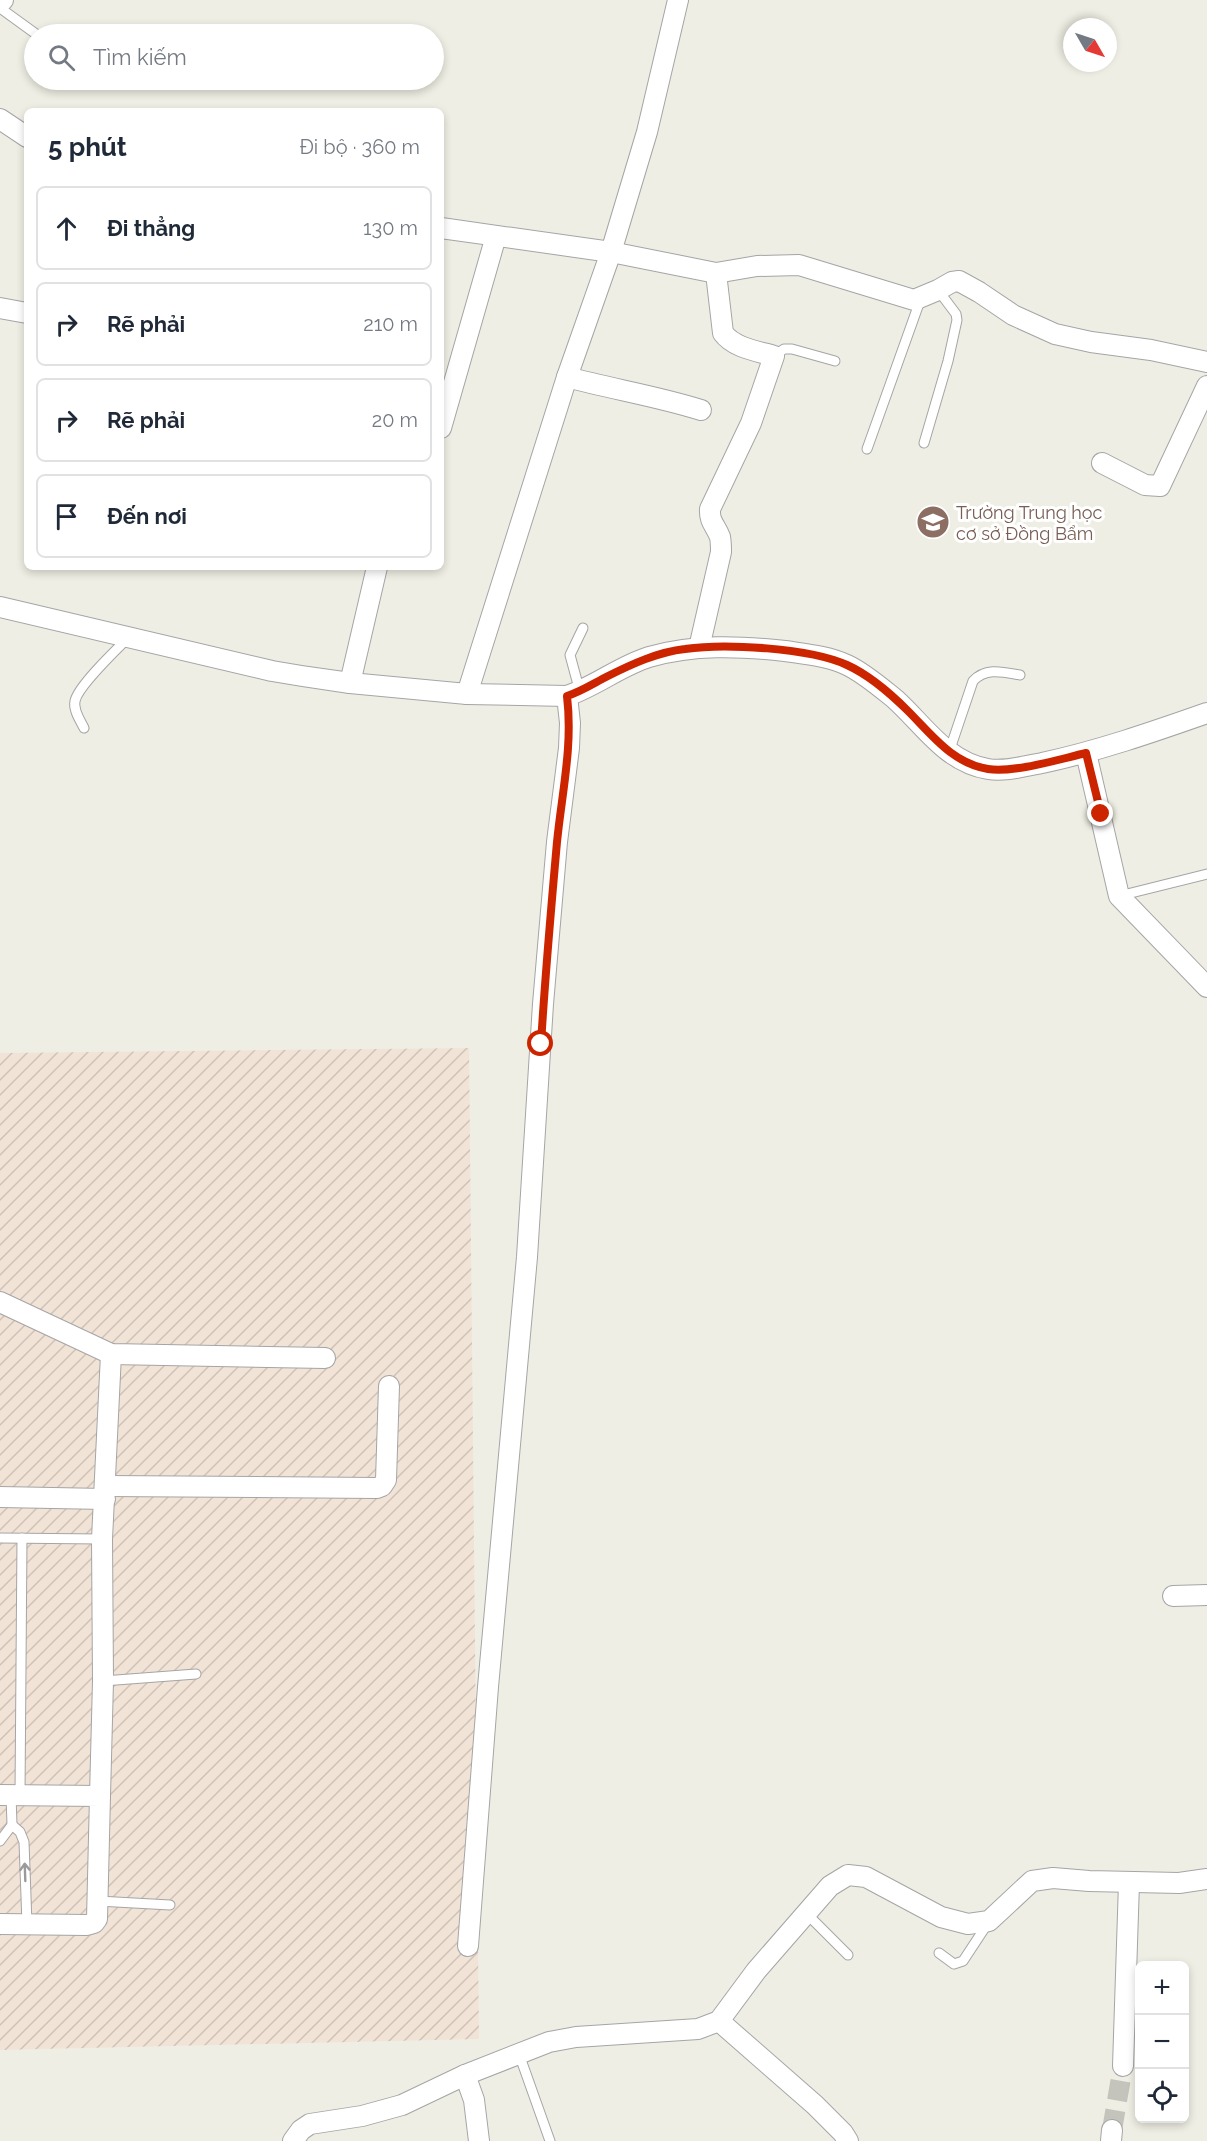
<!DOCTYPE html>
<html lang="vi">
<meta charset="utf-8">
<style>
:root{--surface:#fff;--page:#f2f2f3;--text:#1f2937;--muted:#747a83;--line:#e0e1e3}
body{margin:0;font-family:Raleway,sans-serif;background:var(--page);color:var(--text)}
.controls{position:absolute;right:18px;bottom:18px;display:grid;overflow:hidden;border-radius:9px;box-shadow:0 3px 9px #0003}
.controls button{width:54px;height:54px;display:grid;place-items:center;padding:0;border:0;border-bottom:2px solid var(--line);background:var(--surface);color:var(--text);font:30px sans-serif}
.compass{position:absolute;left:1063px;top:18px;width:54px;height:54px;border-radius:50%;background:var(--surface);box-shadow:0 3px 9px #0003;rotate:129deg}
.stop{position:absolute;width:18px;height:18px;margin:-14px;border:4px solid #cd2400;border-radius:50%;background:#fff}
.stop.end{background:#cd2400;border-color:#fff;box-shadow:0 2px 6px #0008}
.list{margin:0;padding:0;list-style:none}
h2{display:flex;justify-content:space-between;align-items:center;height:78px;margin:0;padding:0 24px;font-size:26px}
h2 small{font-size:20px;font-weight:400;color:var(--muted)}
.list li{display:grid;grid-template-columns:39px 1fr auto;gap:18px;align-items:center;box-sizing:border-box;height:84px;margin:0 12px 12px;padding:0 12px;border:2px solid var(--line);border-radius:9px}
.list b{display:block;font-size:22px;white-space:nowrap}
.list em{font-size:20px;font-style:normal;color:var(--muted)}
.icon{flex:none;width:33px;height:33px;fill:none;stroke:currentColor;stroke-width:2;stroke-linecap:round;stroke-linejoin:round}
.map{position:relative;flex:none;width:1207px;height:2141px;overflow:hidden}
.search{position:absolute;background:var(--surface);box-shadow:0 3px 9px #0003;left:24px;top:24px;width:420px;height:66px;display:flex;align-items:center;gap:15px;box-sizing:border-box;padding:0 21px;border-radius:33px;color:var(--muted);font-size:22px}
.panel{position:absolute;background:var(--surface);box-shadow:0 3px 9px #0003;left:24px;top:108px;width:420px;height:462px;border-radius:9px}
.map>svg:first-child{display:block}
.military{fill:url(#military-furrows)}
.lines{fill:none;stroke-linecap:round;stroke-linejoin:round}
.street-tunnel{stroke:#c5c4bc;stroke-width:20;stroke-dasharray:20 10;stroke-linecap:butt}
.lane-casing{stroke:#a5a5a5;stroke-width:11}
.street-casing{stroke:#a5a5a5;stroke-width:22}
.lane{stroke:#fff;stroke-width:9}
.street{stroke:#fff;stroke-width:20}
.oneway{stroke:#9a9a9a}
.route{stroke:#cd2400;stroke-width:8}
.labels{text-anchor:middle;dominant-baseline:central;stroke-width:6;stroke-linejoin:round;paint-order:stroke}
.education-label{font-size:18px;fill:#785e54;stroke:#fff;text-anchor:start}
</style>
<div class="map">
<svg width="1207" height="2141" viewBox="0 0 1207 2141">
<defs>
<pattern id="military-furrows" width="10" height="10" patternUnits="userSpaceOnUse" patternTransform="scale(1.5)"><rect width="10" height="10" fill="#f2e3d7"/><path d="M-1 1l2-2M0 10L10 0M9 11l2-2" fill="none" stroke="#cfc2b8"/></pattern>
</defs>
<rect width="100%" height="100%" fill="#efeee4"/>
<!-- military -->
<polygon class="military" points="469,1048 479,2039 0,2050 0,1053"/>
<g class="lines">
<!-- street-tunnel -->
<polyline class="street-tunnel" points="1112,2130 1123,2066"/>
<!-- lane casing -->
<g class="lane-casing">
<g id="lane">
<polyline points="0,8 36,34"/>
<polyline points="774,356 784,349 792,349 835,361"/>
<polyline points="924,443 948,361 957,320 956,314 938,290"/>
<polyline points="867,449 921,298"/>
<polyline points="580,692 570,655 583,628"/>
<path d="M84,728C80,720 73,710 75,701C78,686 117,649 129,637"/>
<path d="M949,752L973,681C986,667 1003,672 1020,675"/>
<polyline points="1119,896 1207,874"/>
<polyline points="0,1538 102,1539"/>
<polyline points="103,1681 196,1674"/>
<polyline points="20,1795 22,1538"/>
<polyline points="12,1825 20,1832 24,1842 27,1924"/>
<polyline points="0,1841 12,1825 11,1795"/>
<polyline points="98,1901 170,1905"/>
<polyline points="806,1913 848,1955"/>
<polyline points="939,1953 954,1964 963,1961 988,1923"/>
<polyline points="519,2054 550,2141"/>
</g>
</g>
<!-- street casing -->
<g class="street-casing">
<g id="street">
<polyline points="0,3 3,0"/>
<polyline points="0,119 27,137"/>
<polyline points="441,228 611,252 716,273 757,266 799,265 914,300 938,290 952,282 959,281 979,292 1013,315 1055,334 1091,342 1151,350 1207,362"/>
<polyline points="0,308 27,313"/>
<path d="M567,377C611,389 657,396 701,410"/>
<polyline points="441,428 496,236"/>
<polyline points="1102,463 1145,485 1160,486 1207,386"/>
<path d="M0,607L272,671L302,676L350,683L467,694L567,696C596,686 620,666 649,657C694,644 739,646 785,651C805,654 828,656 847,665C864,673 880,687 895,699C924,725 946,762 988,769C1005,772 1025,766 1042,763C1098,751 1153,732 1207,713"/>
<path d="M699,648L721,552C721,547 721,542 720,537C716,526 709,522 710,509L751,423L774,356C757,351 734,348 723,333L716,273"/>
<polyline points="350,683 377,567"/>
<polyline points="467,694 567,377 611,252 647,132 678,0"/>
<polyline points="1086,753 1119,896 1207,987"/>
<polyline points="0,1302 111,1354 325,1358"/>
<polyline points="105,1486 377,1488 382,1486 386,1480 389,1386"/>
<polyline points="0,1497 105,1499"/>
<polyline points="1173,1596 1207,1595"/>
<polyline points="0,1795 100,1796 97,1919 94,1923 87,1925 0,1924"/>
<polyline points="100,1796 103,1681 102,1539 111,1354"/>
<polyline points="468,1946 488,1687 527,1257 543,1004 557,842 569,748 570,723 567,696"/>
<polyline points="719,2021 815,2105 843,2133 848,2141"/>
<polyline points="1123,2066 1129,1883"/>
<polyline points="465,2075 474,2100 479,2141"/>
<polyline points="293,2141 301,2130 310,2124 362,2116 402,2105 465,2075 549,2042 576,2037 698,2029 719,2021 756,1971 830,1886 848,1875 866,1877 941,1917 968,1924 989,1921 1032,1881 1053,1878 1089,1881 1179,1883 1207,1879"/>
<polyline points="1111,2141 1112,2130"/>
</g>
</g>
<!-- lane -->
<use href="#lane" class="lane"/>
<!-- street -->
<use href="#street" class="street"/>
</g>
<!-- one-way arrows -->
<defs><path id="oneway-shaft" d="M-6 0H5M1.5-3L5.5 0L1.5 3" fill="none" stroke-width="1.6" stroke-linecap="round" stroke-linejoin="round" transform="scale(1.5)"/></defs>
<use class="oneway" href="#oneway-shaft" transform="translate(25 1872) rotate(-92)"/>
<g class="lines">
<!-- route -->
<path class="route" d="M541,1044C545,977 551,909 557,842C562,792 573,746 567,696C582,691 594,683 608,676C632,664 658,652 685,649C725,643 810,648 847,665C869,675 891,694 908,711C932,735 952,763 988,769C1014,773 1060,759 1086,753L1101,814"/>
</g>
<!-- icons -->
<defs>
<g id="school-disc" transform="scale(1.725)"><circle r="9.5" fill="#8d6e63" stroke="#fff"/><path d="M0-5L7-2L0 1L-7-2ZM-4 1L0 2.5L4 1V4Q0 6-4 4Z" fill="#fff"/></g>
</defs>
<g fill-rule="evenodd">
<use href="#school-disc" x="933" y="522"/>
</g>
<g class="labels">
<!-- education labels -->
<g class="education-label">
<text x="956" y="512">Trường Trung học<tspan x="956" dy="21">cơ sở Đồng Bẩm</tspan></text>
</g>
</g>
</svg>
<div class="controls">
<button>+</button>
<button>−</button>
<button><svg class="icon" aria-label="locate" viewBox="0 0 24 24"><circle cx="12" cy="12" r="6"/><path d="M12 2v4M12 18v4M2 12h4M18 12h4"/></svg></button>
</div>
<svg class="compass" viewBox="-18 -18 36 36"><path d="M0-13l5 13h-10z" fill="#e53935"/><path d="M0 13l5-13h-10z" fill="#747a83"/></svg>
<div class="stop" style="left:541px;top:1044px"></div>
<div class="stop end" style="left:1101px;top:814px"></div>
<div class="search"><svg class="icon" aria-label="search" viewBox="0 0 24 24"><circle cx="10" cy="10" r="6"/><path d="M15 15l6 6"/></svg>Tìm kiếm</div>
<section class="panel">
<h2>5 phút<small>Đi bộ · 360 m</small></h2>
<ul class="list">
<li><svg class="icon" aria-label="ahead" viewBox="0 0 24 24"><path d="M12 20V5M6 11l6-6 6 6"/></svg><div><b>Đi thẳng</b></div><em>130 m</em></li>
<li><svg class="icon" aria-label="right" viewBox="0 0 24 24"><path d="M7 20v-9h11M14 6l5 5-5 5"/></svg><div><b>Rẽ phải</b></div><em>210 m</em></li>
<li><svg class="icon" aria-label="right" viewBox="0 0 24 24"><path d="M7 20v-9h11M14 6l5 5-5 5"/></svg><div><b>Rẽ phải</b></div><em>20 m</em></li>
<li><svg class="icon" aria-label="arrive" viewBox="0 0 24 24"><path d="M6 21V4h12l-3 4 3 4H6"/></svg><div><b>Đến nơi</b></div></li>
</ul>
</section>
</div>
